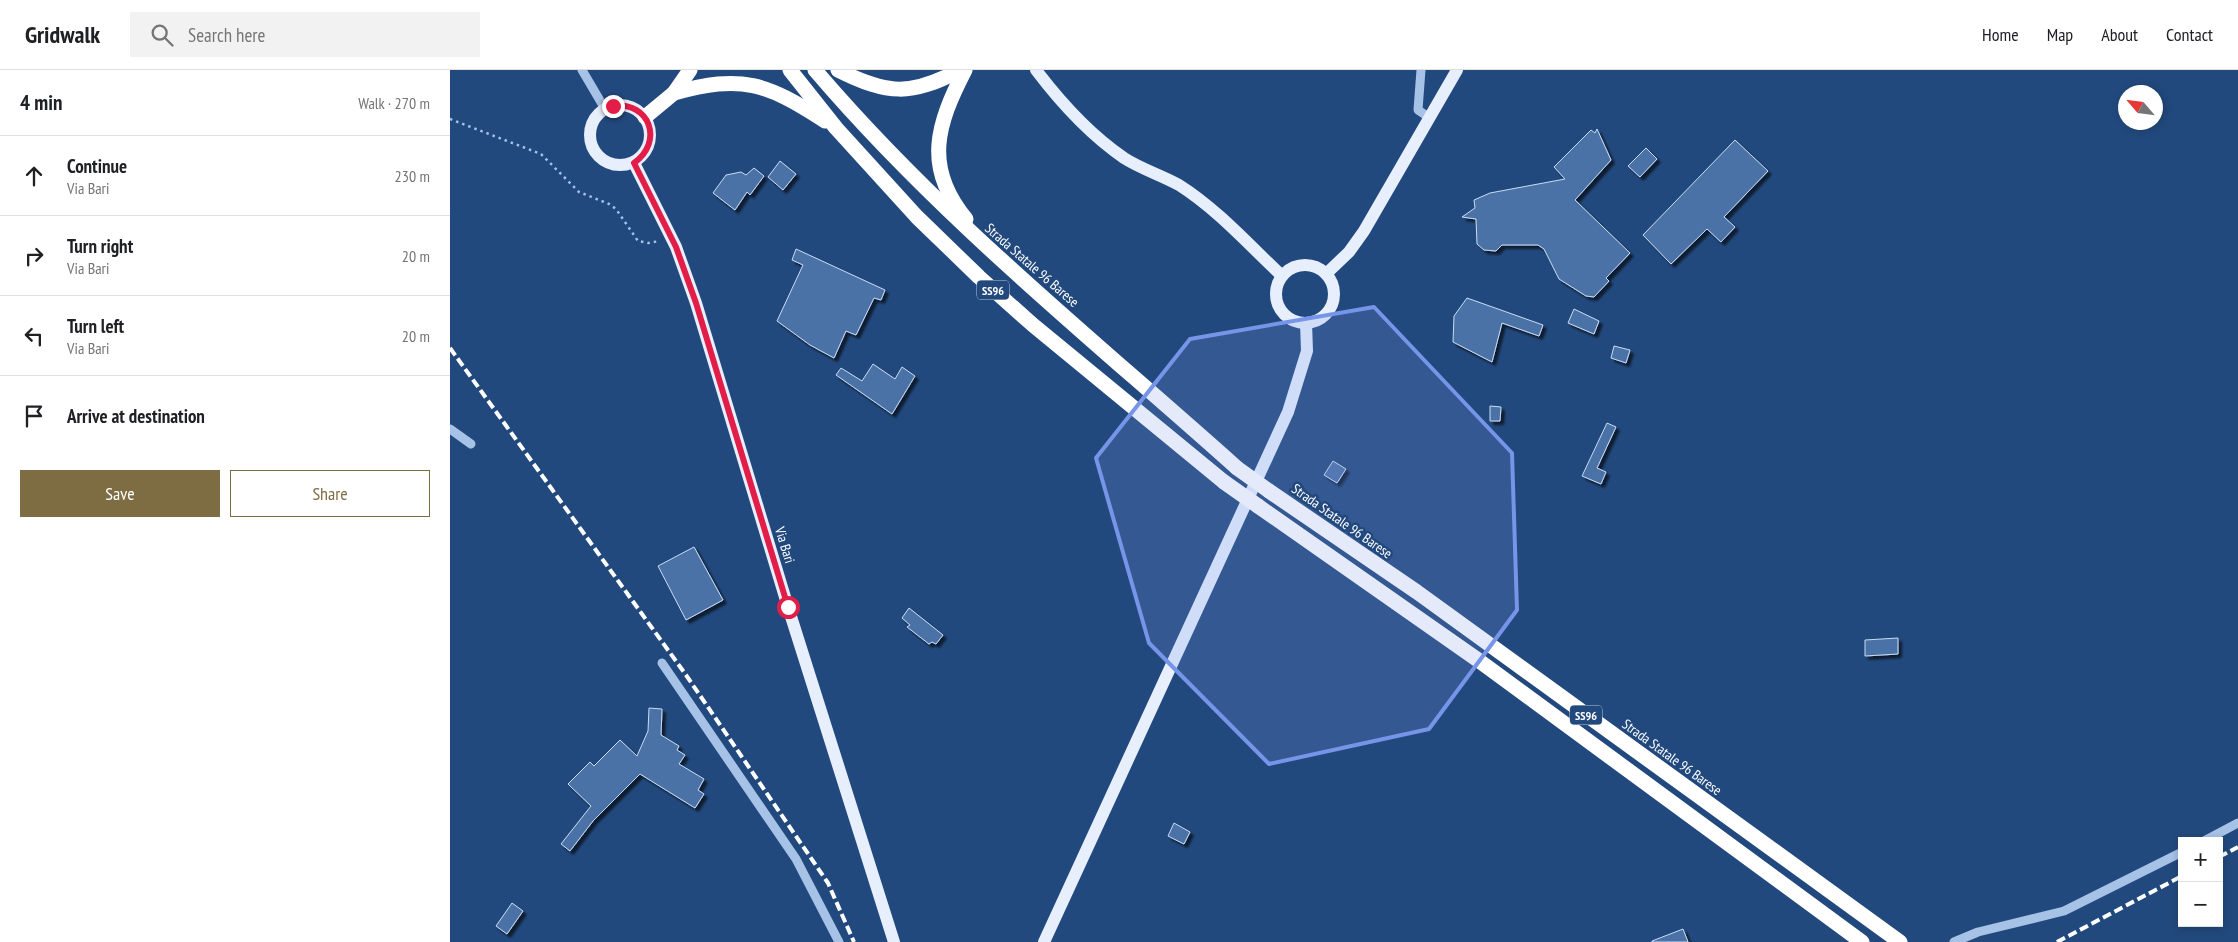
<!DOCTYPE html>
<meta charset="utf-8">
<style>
:root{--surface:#fff;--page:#f2f2f2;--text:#202124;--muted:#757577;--line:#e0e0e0;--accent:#7e6d43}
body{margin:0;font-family:"PT Sans Narrow",sans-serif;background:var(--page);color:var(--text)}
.controls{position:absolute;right:15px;bottom:15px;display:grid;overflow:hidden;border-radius:0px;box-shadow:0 2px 8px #0003}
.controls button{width:45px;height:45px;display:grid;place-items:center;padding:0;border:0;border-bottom:1px solid var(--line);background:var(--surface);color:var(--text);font:25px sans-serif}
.compass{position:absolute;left:1668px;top:15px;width:45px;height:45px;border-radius:50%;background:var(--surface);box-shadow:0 2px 8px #0003;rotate:298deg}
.stop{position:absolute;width:15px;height:15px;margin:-11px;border:4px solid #e11d48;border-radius:50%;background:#fff}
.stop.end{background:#e11d48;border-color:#fff;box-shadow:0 1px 5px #0008}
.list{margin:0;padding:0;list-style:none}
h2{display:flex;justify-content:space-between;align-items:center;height:65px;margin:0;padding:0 20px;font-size:21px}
h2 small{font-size:16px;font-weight:400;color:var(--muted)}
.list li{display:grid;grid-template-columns:32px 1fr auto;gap:15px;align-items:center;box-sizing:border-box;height:80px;padding:0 20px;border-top:1px solid var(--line)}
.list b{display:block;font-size:19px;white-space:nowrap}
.list p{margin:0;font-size:16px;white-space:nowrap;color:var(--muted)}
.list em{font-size:16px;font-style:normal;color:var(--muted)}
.actions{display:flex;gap:10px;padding:15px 20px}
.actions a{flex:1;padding:11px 0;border:1px solid var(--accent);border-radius:0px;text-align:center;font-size:18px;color:var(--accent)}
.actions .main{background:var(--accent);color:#fff}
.icon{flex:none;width:28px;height:28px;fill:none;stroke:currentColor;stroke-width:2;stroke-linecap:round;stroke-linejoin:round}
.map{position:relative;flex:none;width:1788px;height:872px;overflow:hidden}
header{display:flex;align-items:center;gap:30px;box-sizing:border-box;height:70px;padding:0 25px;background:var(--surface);border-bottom:1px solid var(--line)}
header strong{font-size:24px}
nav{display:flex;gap:28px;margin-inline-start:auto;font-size:18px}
.search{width:350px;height:45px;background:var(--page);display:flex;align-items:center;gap:12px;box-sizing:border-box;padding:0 18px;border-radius:0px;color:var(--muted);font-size:19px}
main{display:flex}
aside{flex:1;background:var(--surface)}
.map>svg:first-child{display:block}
.building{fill:#4b72a6;stroke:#c9dcf5;filter:url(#shadow)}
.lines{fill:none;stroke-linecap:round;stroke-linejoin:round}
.path{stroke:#a6c2e6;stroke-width:2.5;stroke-dasharray:2.5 4;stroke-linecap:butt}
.minor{stroke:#a6c2e6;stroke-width:9}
.major{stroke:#e7effd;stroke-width:12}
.highway{stroke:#fff;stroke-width:15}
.rail{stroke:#fff;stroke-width:4;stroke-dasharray:9 4;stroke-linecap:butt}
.highway-bridge{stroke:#fff;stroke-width:15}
.route{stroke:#e11d48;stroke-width:6}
.marked{fill:#7795e8;fill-opacity:0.2;stroke:#7795e8;stroke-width:4;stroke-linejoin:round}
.labels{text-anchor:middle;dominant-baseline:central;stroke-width:5;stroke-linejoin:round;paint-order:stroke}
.shield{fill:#22497d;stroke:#bdc8d8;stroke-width:1}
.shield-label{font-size:12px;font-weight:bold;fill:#fff}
.street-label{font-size:14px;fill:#fff;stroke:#22497d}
</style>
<header>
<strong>Gridwalk</strong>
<div class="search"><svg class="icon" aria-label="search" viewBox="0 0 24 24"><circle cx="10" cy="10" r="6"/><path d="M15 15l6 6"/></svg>Search here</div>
<nav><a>Home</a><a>Map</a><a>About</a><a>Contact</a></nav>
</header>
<main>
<aside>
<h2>4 min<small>Walk · 270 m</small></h2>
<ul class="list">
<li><svg class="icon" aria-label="ahead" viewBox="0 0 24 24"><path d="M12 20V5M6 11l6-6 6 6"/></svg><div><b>Continue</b><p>Via Bari</p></div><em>230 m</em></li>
<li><svg class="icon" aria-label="right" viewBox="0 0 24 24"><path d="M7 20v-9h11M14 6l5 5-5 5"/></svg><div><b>Turn right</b><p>Via Bari</p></div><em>20 m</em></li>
<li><svg class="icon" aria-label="left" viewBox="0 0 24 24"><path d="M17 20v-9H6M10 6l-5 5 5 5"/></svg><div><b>Turn left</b><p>Via Bari</p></div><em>20 m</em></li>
<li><svg class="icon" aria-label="arrive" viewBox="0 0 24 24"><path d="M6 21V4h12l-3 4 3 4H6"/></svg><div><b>Arrive at destination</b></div></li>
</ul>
<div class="actions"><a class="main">Save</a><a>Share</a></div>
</aside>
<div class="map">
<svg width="1788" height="872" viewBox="0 0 1788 872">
<defs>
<filter id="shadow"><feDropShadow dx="3.5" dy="3.5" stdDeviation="1" flood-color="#0009"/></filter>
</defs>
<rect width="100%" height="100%" fill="#22497d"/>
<!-- building -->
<g class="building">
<polygon points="1147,59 1161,90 1125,130 1180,183 1156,208 1159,211 1144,227 1136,226 1109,209 1094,179 1088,175 1052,175 1046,181 1034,180 1027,174 1026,149 1012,147 1025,138 1024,130 1040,123 1115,109 1104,97 1141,60 1145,63"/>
<polygon points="1285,70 1318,101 1274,147 1285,157 1271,172 1257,159 1221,194 1193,165"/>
<polygon points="1196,78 1207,89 1190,107 1178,96"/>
<polygon points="330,91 346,104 333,120 318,107"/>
<polygon points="304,98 314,106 300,125 297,122 285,140 263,123 276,105 291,102 296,105"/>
<polygon points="346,179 435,220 431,230 424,228 406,265 396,261 384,288 360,275 327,251 353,195 342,190"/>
<polygon points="1017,228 1093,255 1089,266 1052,253 1042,292 1003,272 1004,246"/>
<polygon points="1124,239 1149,251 1144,264 1118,253"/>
<polygon points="1164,276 1180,280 1176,293 1161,288"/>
<polygon points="423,294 445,309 452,297 465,306 442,344 386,305 391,298 412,311"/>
<polygon points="1040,336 1051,337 1050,351 1040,351"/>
<polygon points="1157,353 1166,357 1147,398 1156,402 1151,414 1132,406"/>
<polygon points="883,391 896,399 887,413 874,405"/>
<polygon points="244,477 273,530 236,550 208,496"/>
<polygon points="459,538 493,565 486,574 482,572 479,574 457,557 460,555 452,548"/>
<polygon points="1448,568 1448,584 1415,586 1415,570"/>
<polygon points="199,638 212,639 211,665 229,676 227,680 235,685 229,694 254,709 248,720 254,724 245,738 190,704 143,751 120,781 111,774 141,736 118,714 140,692 144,696 170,670 187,686 198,661"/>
<polygon points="724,753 740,762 734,774 718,766"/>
<polygon points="62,833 73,841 57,864 46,856"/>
<polygon points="1233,859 1238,872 1202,872 1202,871"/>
</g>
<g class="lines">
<!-- path -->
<polyline class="path" points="0,49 91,84 129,122 159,134 166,139 188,171 198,173 210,171"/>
<!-- minor -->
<g class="minor">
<polyline points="132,0 155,39"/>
<polyline points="971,0 968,40 980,48"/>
<polyline points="0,359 21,374"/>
<polyline points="212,593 346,789 389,872"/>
<polyline points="1754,771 1788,753"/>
<polyline points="1504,872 1528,862 1614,841 1732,782"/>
</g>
<!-- major -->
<g class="major">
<path d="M586,0C611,33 639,64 674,88C691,99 711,105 729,115C767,139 799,175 831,205"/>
<circle cx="170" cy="65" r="30"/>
<polyline points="184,93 226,177 246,233 338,537 444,872"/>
<circle cx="855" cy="224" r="29"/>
<polyline points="876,204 899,182 914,161 1007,0"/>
<polyline points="594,872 838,342 857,281 856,253"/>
</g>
<!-- highway -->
<g class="highway">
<polyline points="340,0 386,58 467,147 529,207 583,255 774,412"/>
<path d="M365,0C491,148 643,269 787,398"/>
<path d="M388,0C438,25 461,26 510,0"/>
<path d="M515,0C487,54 473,97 516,149"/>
<path d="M224,23C292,4 316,13 375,51"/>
<polyline points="195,47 224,23 240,0"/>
<polyline points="819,421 967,522 1450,872"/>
<polyline points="808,436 1028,590 1412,872"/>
</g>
<!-- rail -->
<g class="rail">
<polyline points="0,278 236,605 378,813 404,872"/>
<polyline points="1769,787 1788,777"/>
<polyline points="1607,872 1732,806"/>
</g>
<!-- highway-bridge -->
<g class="highway-bridge">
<polyline points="787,398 819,421"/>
<polyline points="774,412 808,436"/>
</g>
</g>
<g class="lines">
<!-- route -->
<path class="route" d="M163,36C200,31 214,72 184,93L226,177L246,233L338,537"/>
</g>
<!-- marked area -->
<path class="marked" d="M924,237L1062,383L1067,540L979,659L819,694L699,573L646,388L740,269Z"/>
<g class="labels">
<!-- shield labels -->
<g class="shield">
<rect x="527" y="210.5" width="32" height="19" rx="4"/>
<rect x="1120" y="635.5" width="32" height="19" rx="4"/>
</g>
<g class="shield-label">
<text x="543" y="220">SS96</text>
<text x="1136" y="645">SS96</text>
</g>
<!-- street labels -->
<g class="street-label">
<text transform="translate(582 195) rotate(41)">Strada Statale 96 Barese</text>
<text transform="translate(892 451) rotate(35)">Strada Statale 96 Barese</text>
<text transform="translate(335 475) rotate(73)">Via Bari</text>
<text transform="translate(1222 687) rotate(36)">Strada Statale 96 Barese</text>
</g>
</g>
</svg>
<div class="controls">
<button>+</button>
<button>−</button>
</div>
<svg class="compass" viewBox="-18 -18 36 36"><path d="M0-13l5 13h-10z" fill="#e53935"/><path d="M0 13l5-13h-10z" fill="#757577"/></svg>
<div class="stop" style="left:338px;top:537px"></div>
<div class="stop end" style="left:163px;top:36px"></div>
</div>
</main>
